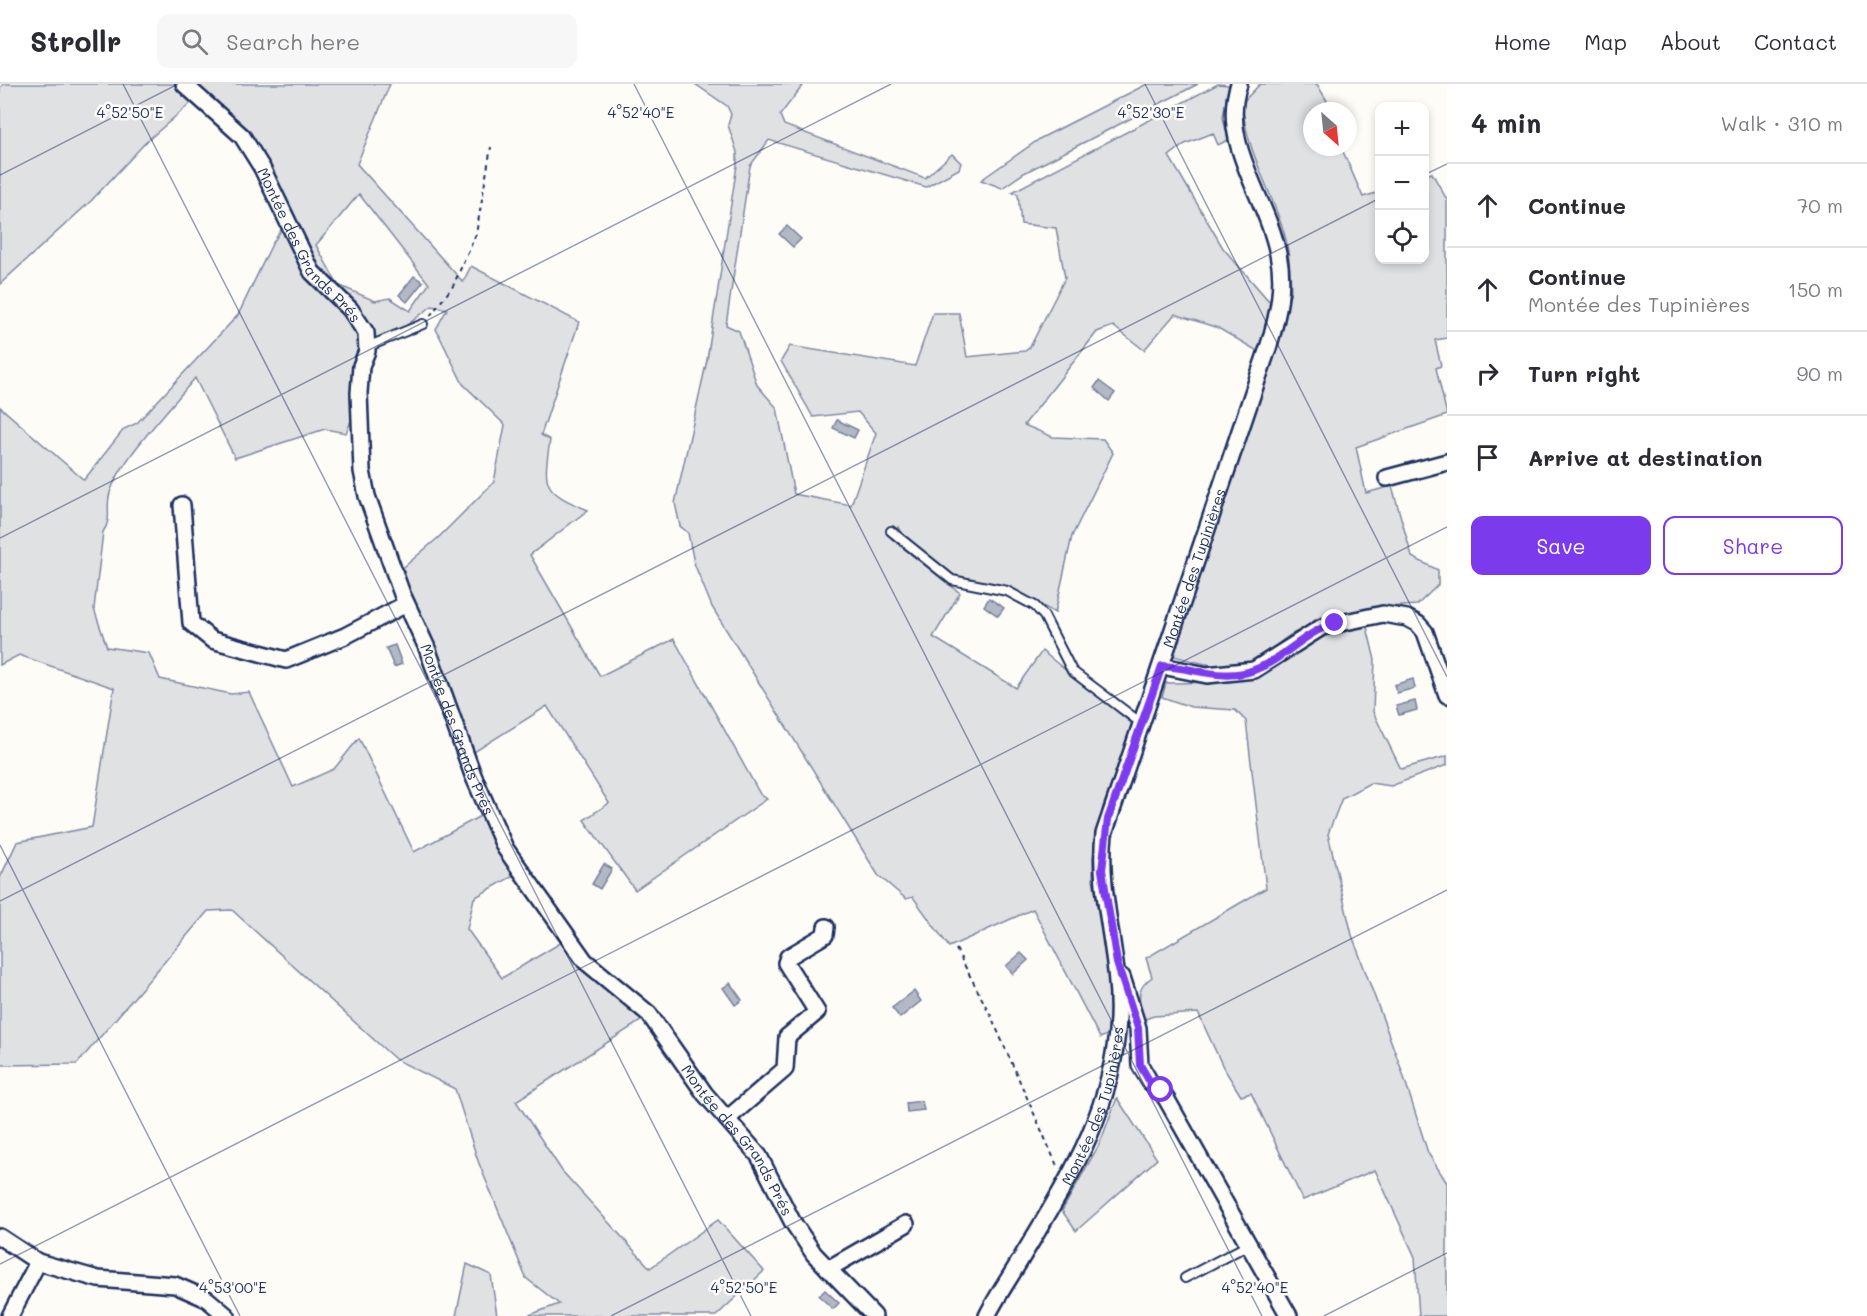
<!DOCTYPE html>
<meta charset="utf-8">
<style>
:root{--surface:#fff;--page:#f7f7f7;--text:#2b2b33;--muted:#7c7c81;--line:#e1e1e2;--accent:#7c3aed}
body{margin:0;font-family:Mali,sans-serif;background:var(--page);color:var(--text)}
.controls{position:absolute;right:18px;top:18px;display:grid;overflow:hidden;border-radius:12px;box-shadow:0 3px 9px #0003}
.controls button{width:54px;height:54px;display:grid;place-items:center;padding:0;border:0;border-bottom:2px solid var(--line);background:var(--surface);color:var(--text);font:30px sans-serif}
.compass{position:absolute;left:1303px;top:18px;width:54px;height:54px;border-radius:50%;background:var(--surface);box-shadow:0 3px 9px #0003;rotate:153deg}
.stop{position:absolute;width:18px;height:18px;margin:-14px;border:4px solid #7c3aed;border-radius:50%;background:#fff}
.stop.end{background:#7c3aed;border-color:#fff;box-shadow:0 2px 6px #0008}
.list{margin:0;padding:0;list-style:none}
h2{display:flex;justify-content:space-between;align-items:center;height:78px;margin:0;padding:0 24px;font-size:26px}
h2 small{font-size:20px;font-weight:400;color:var(--muted)}
.list li{display:grid;grid-template-columns:39px 1fr auto;gap:18px;align-items:center;box-sizing:border-box;height:84px;padding:0 24px;border-top:2px solid var(--line)}
.list b{display:block;font-size:22px;white-space:nowrap}
.list p{margin:0;font-size:20px;white-space:nowrap;color:var(--muted)}
.list em{font-size:20px;font-style:normal;color:var(--muted)}
.actions{display:flex;gap:12px;padding:18px 24px}
.actions a{flex:1;padding:14px 0;border:2px solid var(--accent);border-radius:12px;text-align:center;font-size:21px;color:var(--accent)}
.actions .main{background:var(--accent);color:#fff}
.icon{flex:none;width:33px;height:33px;fill:none;stroke:currentColor;stroke-width:2;stroke-linecap:round;stroke-linejoin:round}
.map{position:relative;flex:none;width:1447px;height:1232px;overflow:hidden}
header{display:flex;align-items:center;gap:36px;box-sizing:border-box;height:84px;padding:0 30px;background:var(--surface);border-bottom:2px solid var(--line)}
header strong{font-size:28px}
nav{display:flex;gap:33px;margin-inline-start:auto;font-size:21px}
.search{width:420px;height:54px;background:var(--page);display:flex;align-items:center;gap:15px;box-sizing:border-box;padding:0 21px;border-radius:12px;color:var(--muted);font-size:22px}
main{display:flex}
aside{flex:1;background:var(--surface)}
.map>svg:first-child{display:block}
.green{fill:#e0e1e3;stroke:#7e88a0;stroke-width:1.5;fill-rule:evenodd}
.water{fill:#b3b8c5;stroke:#76819c;stroke-width:1.5}
.lines{fill:none;stroke-linecap:round;stroke-linejoin:round}
.lane-casing{stroke:#1b2f5e;stroke-width:12}
.street-casing{stroke:#1b2f5e;stroke-width:20}
.path{stroke:#1b2f5e;stroke-width:2;stroke-dasharray:4.5 4.5;stroke-linecap:butt}
.lane{stroke:#fdfcf7;stroke-width:8}
.street{stroke:#fdfcf7;stroke-width:15}
.route{stroke:#7c3aed;stroke-width:8}
.ticks{fill:none;stroke:#1b2f5e;stroke-width:1.5;stroke-opacity:0.45}
.labels{text-anchor:middle;dominant-baseline:central;stroke-width:5;stroke-linejoin:round;paint-order:stroke}
.street-label{font-size:15px;fill:#1b2f5e;stroke:#fdfcf7}
.ticks-label{font-size:15px;text-anchor:middle;fill:#1b2f5e;stroke:#fdfcf7;stroke-width:5;stroke-linejoin:round;paint-order:stroke}
</style>
<header>
<strong>Strollr</strong>
<div class="search"><svg class="icon" aria-label="search" viewBox="0 0 24 24"><circle cx="10" cy="10" r="6"/><path d="M15 15l6 6"/></svg>Search here</div>
<nav><a>Home</a><a>Map</a><a>About</a><a>Contact</a></nav>
</header>
<main>
<div class="map">
<svg width="1447" height="1232" viewBox="0 0 1447 1232">
<rect width="100%" height="100%" fill="#fdfcf7"/>
<filter id="ink" filterUnits="userSpaceOnUse"><feTurbulence type="fractalNoise" baseFrequency=".0167" numOctaves="2"/><feDisplacementMap in="SourceGraphic" scale="12" xChannelSelector="R" yChannelSelector="G"/><feConvolveMatrix kernelMatrix="1 2 1 2 8 2 1 2 1" color-interpolation-filters="sRGB"/></filter>
<g filter="url(#ink)">
<!-- green -->
<g class="green">
<polygon points="4,0 175,0 190,14 191,19 147,57 91,117 0,200 0,3"/>
<path d="M196,0H390L357,80L463,198L471,182L579,238L541,351L550,356C543,402 542,407 588,426L530,471L600,592L674,555L760,710L767,715L635,806L584,736L609,719L547,622L471,670L398,488L439,453L494,398L505,341L463,300L436,245L447,225L432,222L403,244L378,257L366,300L346,349L325,345L235,374L195,294C173,321 119,377 110,409C105,424 113,434 103,448L94,525L107,563L149,569L160,595L231,610L249,608L293,703L334,685L359,654L414,768L484,730L518,789L474,814L467,845L502,894L562,858L572,871L644,935L516,1017L562,1087L650,1184L718,1136L764,1187L716,1232H527L559,1220L526,1194L478,1077L455,1005L395,975L232,826L208,827L77,980L0,981V794L17,758L92,743L114,604L19,571L0,581V323L84,396L124,345L137,339L238,231L272,160L289,134L233,35ZM359,110L429,200L410,227L390,214L375,217L338,201L316,161Z"/>
<polygon points="695,0 804,0 780,31 784,41 925,94 952,70 961,79 959,85 926,103 769,56 750,82 726,241 739,247 757,301 777,324 794,410 851,421 876,349 858,328 813,333 781,277 790,262 915,282 933,229 959,229 967,273 1025,267 1030,263 1065,194 1056,144 1021,140 1018,110 1012,108 1218,0 1229,1 1223,33 1228,56 1218,61 1213,49 1185,60 1169,72 1223,164 1269,217 1275,219 1259,268 1218,244 1175,230 1144,266 1113,242 1097,248 1024,341 1053,353 1103,355 1113,369 1072,452 1055,529 1009,503 958,495 946,489 905,453 898,443 892,455 960,509 933,553 1016,604 1042,567 1131,639 1133,644 1103,723 1093,773 1093,795 1110,896 1109,950 1100,954 1033,825 949,863 913,813 906,815 878,791 712,523 694,479 688,449 680,442 675,419 707,276 737,81 737,68 728,41 731,30 727,22"/>
<polygon points="1147,0 1198,0 1024,89 1002,104 981,96 1041,54"/>
<path d="M1260,0H1317L1333,27H1312V63H1341L1363,113L1379,108L1380,176H1424L1425,91L1432,89L1447,116V254L1435,256L1441,282L1436,284L1447,331L1356,363L1366,409L1392,402L1412,473L1438,486V501L1417,521C1375,523 1330,530 1292,550C1276,559 1265,576 1247,581C1225,586 1196,578 1174,572V565L1291,208C1290,190 1290,170 1285,152C1272,107 1246,67 1242,19Z"/>
<path d="M1367,543L1375,576L1373,628L1401,685L1447,672V681L1391,702L1370,699L1342,714L1328,750L1352,851L1402,987L1428,1069L1447,1099V1232H1419L1415,1173L1375,1086L1303,1116L1251,1009L1241,1012L1223,983L1198,929L1154,932L1142,936C1140,916 1134,906 1152,893L1146,874L1266,804L1246,637L1235,626L1191,623L1162,613L1166,599C1196,598 1229,601 1258,590C1286,579 1309,549 1339,544C1348,543 1358,544 1367,543Z"/>
<polygon points="1117,1014 1157,1075 1076,1147 1062,1127 1100,1059"/>
<polygon points="467,1180 491,1191 497,1232 456,1232"/>
</g>
<!-- water -->
<g class="water">
<polygon points="787,142 801,155 793,163 779,150"/>
<polygon points="414,192 423,198 407,218 399,211"/>
<polygon points="1099,297 1115,309 1109,317 1094,304"/>
<polygon points="837,336 858,346 854,354 833,344"/>
<polygon points="989,514 1004,524 998,532 984,522"/>
<polygon points="395,561 402,580 394,583 386,564"/>
<polygon points="1413,595 1415,604 1397,609 1394,601"/>
<polygon points="1415,617 1417,626 1399,631 1396,622"/>
<polygon points="604,780 612,785 600,805 592,800"/>
<polygon points="1021,869 1028,876 1013,890 1006,882"/>
<polygon points="730,899 742,916 735,921 723,904"/>
<polygon points="914,907 921,917 900,934 892,924"/>
<polygon points="922,1017 924,1026 907,1028 906,1019"/>
<polygon points="825,1206 839,1219 833,1225 819,1212"/>
</g>
<g class="lines">
<!-- lane casing -->
<g class="lane-casing">
<g id="lane">
<polyline points="367,263 423,240"/>
<polyline points="891,447 952,496 1007,507 1035,522 1044,532 1072,587 1141,639"/>
<polyline points="1185,1194 1248,1161"/>
</g>
</g>
<!-- street casing -->
<g class="street-casing">
<g id="street">
<path id="s1" d="M184,0L242,52L262,84L312,188L350,225L366,249L367,267L361,282L359,309L362,387L367,412L402,510L427,564L473,691L505,764L585,877L649,930L705,1010L759,1072L792,1137L814,1170L874,1232"/>
<polyline points="1387,394 1447,378"/>
<polyline points="182,421 191,539 212,556 286,576 345,552 406,520"/>
<polyline points="1162,582 1207,591 1254,586 1322,543 1383,530 1407,534 1418,540 1425,548 1447,611"/>
<polyline points="1122,893 1138,944 1140,981 1150,998 1160,1006 1167,1016 1289,1232"/>
<polyline points="727,1035 785,985 787,953 817,928 786,879 788,873 825,851 826,843"/>
<polyline points="0,1153 38,1178 98,1195 175,1201 207,1215 227,1232"/>
<polyline points="828,1185 906,1140"/>
<polyline points="10,1232 38,1178"/>
<path id="s2" d="M987,1232C997,1212 1011,1192 1022,1173C1068,1096 1113,1028 1118,935C1121,872 1097,812 1104,750L1269,261C1278,231 1285,201 1278,170C1267,113 1219,59 1239,0"/>
</g>
</g>
<!-- path -->
<g class="path">
<polyline points="430,232 453,202 476,150 491,63"/>
<polyline points="956,865 991,932 1058,1084"/>
</g>
<!-- lane -->
<use href="#lane" class="lane"/>
<!-- street -->
<use href="#street" class="street"/>
</g>
</g>
<g class="lines" filter="url(#ink)">
<!-- route -->
<path class="route" d="M1161,1006L1150,998L1140,981L1138,944L1117,879L1102,786L1108,735L1162,582C1193,583 1223,598 1254,586C1284,575 1303,549 1335,539"/>
</g>
<!-- ticks -->
<path class="ticks" d="M123,0L751,1232M634,0L1262,1232M1145,0L1447,593M0,91L178,0M1424,91L1447,80M0,454L891,0M0,761L240,1232M0,817L1380,114M0,1180L1447,443M611,1232L1447,806M1324,1232L1447,1169"/>
<g class="labels">
<!-- street labels -->
<g class="street-label">
<text stroke="none"><textPath href="#s1" startOffset="207">Montée des Grands Prés</textPath></text>
<text stroke="none"><textPath href="#s2" startOffset="795">Montée des Tupinières</textPath></text>
<text stroke="none"><textPath href="#s1" startOffset="728">Montée des Grands Prés</textPath></text>
<text stroke="none"><textPath href="#s2" startOffset="237">Montée des Tupinières</textPath></text>
<text stroke="none"><textPath href="#s1" startOffset="1232">Montée des Grands Prés</textPath></text>
</g>
</g>
<g class="ticks-label">
<text x="130" y="34">4°52'50"E</text>
<text x="641" y="34">4°52'40"E</text>
<text x="1151" y="34">4°52'30"E</text>
<text x="233" y="1209">4°53'00"E</text>
<text x="744" y="1209">4°52'50"E</text>
<text x="1255" y="1209">4°52'40"E</text>
</g>
</svg>
<div class="controls">
<button>+</button>
<button>−</button>
<button><svg class="icon" aria-label="locate" viewBox="0 0 24 24"><circle cx="12" cy="12" r="6"/><path d="M12 2v4M12 18v4M2 12h4M18 12h4"/></svg></button>
</div>
<svg class="compass" viewBox="-18 -18 36 36"><path d="M0-13l5 13h-10z" fill="#e53935"/><path d="M0 13l5-13h-10z" fill="#7c7c81"/></svg>
<div class="stop" style="left:1161px;top:1006px"></div>
<div class="stop end" style="left:1335px;top:539px"></div>
</div>
<aside>
<h2>4 min<small>Walk · 310 m</small></h2>
<ul class="list">
<li><svg class="icon" aria-label="ahead" viewBox="0 0 24 24"><path d="M12 20V5M6 11l6-6 6 6"/></svg><div><b>Continue</b></div><em>70 m</em></li>
<li><svg class="icon" aria-label="ahead" viewBox="0 0 24 24"><path d="M12 20V5M6 11l6-6 6 6"/></svg><div><b>Continue</b><p>Montée des Tupinières</p></div><em>150 m</em></li>
<li><svg class="icon" aria-label="right" viewBox="0 0 24 24"><path d="M7 20v-9h11M14 6l5 5-5 5"/></svg><div><b>Turn right</b></div><em>90 m</em></li>
<li><svg class="icon" aria-label="arrive" viewBox="0 0 24 24"><path d="M6 21V4h12l-3 4 3 4H6"/></svg><div><b>Arrive at destination</b></div></li>
</ul>
<div class="actions"><a class="main">Save</a><a>Share</a></div>
</aside>
</main>
